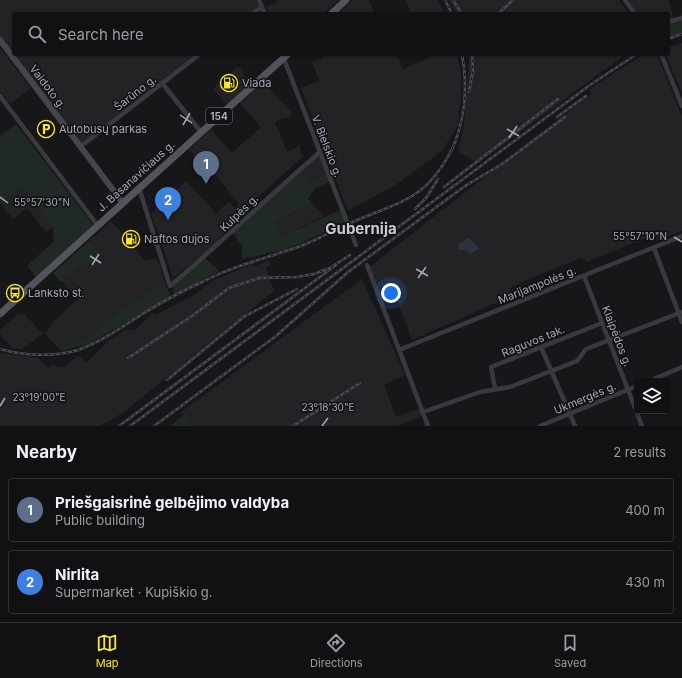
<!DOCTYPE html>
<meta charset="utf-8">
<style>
:root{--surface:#111113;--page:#1e1f21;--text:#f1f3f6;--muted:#9c9da0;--line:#303133;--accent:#fce72b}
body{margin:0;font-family:Inter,sans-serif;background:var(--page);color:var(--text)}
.controls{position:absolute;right:12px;bottom:12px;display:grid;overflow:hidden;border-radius:4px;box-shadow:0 1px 3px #0004}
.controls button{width:36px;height:36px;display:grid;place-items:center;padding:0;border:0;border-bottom:1px solid var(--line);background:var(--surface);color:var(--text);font:20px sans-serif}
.you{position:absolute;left:391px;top:293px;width:14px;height:14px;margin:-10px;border:3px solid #fff;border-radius:50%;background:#1a73e8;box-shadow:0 0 0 6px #1a73e833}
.badge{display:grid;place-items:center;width:26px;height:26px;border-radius:50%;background:var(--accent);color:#fff;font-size:13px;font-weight:700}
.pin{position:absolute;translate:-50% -33px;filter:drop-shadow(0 1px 2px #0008)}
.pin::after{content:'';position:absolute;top:21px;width:14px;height:12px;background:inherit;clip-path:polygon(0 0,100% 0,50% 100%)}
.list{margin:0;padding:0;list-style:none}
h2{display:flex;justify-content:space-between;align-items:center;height:52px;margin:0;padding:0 16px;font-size:17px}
h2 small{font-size:13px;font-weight:400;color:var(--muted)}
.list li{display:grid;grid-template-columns:26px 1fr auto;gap:12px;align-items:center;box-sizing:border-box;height:64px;margin:0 8px 8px;padding:0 8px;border:1px solid var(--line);border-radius:4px}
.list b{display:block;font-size:15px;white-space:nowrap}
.list p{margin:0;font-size:13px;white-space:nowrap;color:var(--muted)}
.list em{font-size:13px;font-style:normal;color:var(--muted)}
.icon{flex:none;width:22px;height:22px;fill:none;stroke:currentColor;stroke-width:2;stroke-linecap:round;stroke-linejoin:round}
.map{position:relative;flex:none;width:682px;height:426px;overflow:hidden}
.search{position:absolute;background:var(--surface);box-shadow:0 1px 3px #0004;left:12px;right:12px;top:12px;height:44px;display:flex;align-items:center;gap:10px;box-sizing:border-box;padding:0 14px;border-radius:4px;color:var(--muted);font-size:15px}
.sheet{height:196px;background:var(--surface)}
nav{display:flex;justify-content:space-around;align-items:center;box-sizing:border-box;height:56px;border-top:1px solid var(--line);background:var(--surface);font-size:11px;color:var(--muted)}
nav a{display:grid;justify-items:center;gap:2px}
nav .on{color:var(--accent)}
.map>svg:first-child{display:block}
.built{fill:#232326}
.green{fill:#202923}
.water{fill:#2c323e}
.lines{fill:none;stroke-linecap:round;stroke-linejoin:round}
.street{stroke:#3a3940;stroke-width:4.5}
.secondary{stroke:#45454e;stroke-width:6}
.primary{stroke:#53535d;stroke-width:7}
.rail-casing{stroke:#4c4c55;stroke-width:2.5}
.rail{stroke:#121214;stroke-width:1;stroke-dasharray:3;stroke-linecap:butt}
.ticks{fill:none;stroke:#a8a9ba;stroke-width:1.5}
.labels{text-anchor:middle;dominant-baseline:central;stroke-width:3;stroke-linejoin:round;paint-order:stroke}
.shield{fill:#121214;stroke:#7b7c88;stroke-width:1}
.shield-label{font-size:10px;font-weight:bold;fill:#a8a9ba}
.poi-label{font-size:11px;fill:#a8a9ba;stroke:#121214;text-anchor:start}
.street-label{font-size:11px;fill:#a8a9ba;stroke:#121214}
.district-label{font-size:15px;font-weight:bold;fill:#c9cad5;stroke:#121214}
.ticks-label{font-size:10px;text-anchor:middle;fill:#a8a9ba;stroke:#121214;stroke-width:3;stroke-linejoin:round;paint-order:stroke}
</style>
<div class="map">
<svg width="682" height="426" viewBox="0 0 682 426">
<rect width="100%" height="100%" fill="#171719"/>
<!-- built -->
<g class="built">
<polygon points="0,0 259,0 262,7 252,14 14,14 14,54 200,54 80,147 0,40"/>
<polygon points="276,0 338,0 323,14 269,14 266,7 277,2"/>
<polygon points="353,0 369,0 375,14 338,14"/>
<polygon points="405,0 438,0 445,14 412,14"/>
<polygon points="449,0 619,0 629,14 457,14"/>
<polygon points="627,0 669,0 674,21 668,24 668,14 638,14"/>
<polygon points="682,43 682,93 665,54 668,54 668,47"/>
<polygon points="0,48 31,88 10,104 0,91"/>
<polygon points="324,54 396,54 403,69 431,57 430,54 457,54 461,74 461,97 458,125 442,151 397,184 348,211 301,88 319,81 312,62 321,58"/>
<polygon points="468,54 626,54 478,163 458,151 464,123 469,60"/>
<polygon points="644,54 657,54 682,117 682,231 657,240 655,235 648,237 586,262 584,259 582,260 581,258 541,274 509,288 509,297 412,340 396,297 381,303 368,268 591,94 589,89"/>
<polygon points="238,66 252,86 229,107 213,89"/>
<polygon points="262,81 293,114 288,118 284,118 275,122 287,152 299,145 303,157 244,209 246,212 210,249 173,278 151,213 186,181 216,213 229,201 235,208 239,204 216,175 213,174 189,150 211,129 232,153 261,127 239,102"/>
<polygon points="320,152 327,172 311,183 300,169"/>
<polygon points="21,186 53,227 46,232 27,208 13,219 0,204"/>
<polygon points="311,202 324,216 284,236 276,222"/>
<polygon points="111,221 145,261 157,258 165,283 125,306 87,338 59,349 45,333 52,326 51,324 78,299 62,281 83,262 100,254 89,241"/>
<polygon points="268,260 271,265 266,268 274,291 124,412 100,426 0,426 0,353 38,358 48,368 54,363 58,367 65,367 78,355 86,363 110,339 112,340 125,329 127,331 130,328 133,331 154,312 156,315 195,294 214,280 253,264 254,267"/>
<polygon points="362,279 405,375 384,385 396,417 421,408 424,415 397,426 193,426 181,412"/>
<polygon points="18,314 24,314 43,334 22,349 12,348 0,335 0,330"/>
</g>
<!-- green -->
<g class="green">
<polygon points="682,20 682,33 668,38 668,24"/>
<polygon points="16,124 94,226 36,277 27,266 54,241 53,227 21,186 0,204 0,133 1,135"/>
<polygon points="300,169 311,183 327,172 331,181 315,188 308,199 311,202 276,222 284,236 342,209 347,221 302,243 280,251 241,259 243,247 233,233"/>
<polygon points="89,241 100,254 88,266 83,262 62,281 59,281 53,273"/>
<polygon points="205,258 219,271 174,295 172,285"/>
<polygon points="165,283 171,297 88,344 62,351 59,349 87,338 125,306"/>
<polygon points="184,415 193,426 170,426"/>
</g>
<!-- water -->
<polygon class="water" points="468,238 477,245 479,249 470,254 467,250 459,250 458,245"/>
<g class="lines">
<!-- street -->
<g class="street">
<polyline points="259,0 265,14"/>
<polyline points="625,0 635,14"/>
<polyline points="252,14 262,7"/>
<polyline points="668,22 682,18"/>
<polyline points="282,54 356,245"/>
<polyline points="661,54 682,106"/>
<polyline points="162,83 201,132"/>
<polyline points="0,96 98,226"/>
<polyline points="80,147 200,54"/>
<path d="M139,188L170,286C221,243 269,196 320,152"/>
<polyline points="654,248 682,322"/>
<polyline points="367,265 428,426"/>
<polyline points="584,276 642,426"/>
<polyline points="541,347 575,426"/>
<polyline points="399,350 682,236"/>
<polyline points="649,381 682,367"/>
<polyline points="495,388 491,367 602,323"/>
<polyline points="423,412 480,392 510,387 577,361 586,349 682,312"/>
<polyline points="540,426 637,386"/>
</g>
<!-- secondary -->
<polyline class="secondary" points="0,40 123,203"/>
<!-- primary -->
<g class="primary">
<polyline points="331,14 346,0"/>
<polyline points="0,314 288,54"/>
</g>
<!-- rail casing -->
<g class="rail-casing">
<g id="rail">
<polyline points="445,0 452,14"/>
<polyline points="453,0 462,14"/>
<polyline points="498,14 513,0"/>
<polyline points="668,39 682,34"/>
<polyline points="469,92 473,71 472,54"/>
<polyline points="557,117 586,96"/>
<path d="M451,152C465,121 468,87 462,54"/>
<polyline points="444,187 558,99"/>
<polyline points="415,209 426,198 438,179"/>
<path d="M0,349C23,356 55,357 78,350C101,342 122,327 144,313C162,302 182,291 202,282C235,265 267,258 301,246C317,240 332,231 348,224C399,201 425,203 453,147"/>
<polyline points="128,358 192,316 229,288 259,278 297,277 314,274 330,268 350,255"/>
<polyline points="167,380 245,316 297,289"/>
<polyline points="119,426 336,265"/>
<polyline points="130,426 590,85 637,54"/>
<polyline points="154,426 276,336 348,272 465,186 502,164 565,117"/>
<polyline points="293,426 360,383"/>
</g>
</g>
<!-- rail -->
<use href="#rail" class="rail"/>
</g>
<!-- ticks -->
<path class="ticks" d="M180,115L192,123M183,125L190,113M507,129L519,136M509,138L517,126M0,197L8,203M674,237L682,242M90,256L101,263M92,265L99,254M416,269L428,276M418,278L426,267M0,406L5,398M322,426L328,418"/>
<!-- icons -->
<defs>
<g id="fuel-ring" transform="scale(0.9)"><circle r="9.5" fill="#121214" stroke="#fce72b" stroke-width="1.5"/><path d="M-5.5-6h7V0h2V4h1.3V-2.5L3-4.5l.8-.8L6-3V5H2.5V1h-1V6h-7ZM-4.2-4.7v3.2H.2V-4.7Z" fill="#fce72b"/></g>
<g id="parking-ring" transform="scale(0.9)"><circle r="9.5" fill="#121214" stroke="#fce72b" stroke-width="1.5"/><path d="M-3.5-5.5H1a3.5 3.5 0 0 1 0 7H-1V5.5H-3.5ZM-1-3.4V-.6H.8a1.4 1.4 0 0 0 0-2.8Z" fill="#fce72b"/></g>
<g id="bus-ring" transform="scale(0.9)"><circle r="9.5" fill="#121214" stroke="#fce72b" stroke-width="1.5"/><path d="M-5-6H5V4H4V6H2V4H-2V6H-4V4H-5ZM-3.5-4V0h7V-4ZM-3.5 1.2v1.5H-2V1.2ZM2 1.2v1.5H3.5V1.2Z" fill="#fce72b"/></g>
</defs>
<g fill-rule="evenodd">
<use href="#fuel-ring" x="229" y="83"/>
<use href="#parking-ring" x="46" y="129"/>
<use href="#fuel-ring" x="131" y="239"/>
<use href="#bus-ring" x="15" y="293"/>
</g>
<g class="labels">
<!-- shield labels -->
<rect class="shield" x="206" y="108" width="26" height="16" rx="3"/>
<g class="shield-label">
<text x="219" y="116">154</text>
</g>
<!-- poi labels -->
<g class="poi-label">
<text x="242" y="83">Viada</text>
<text x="59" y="129">Autobusų parkas</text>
<text x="144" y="239">Naftos dujos</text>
<text x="28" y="293">Lanksto st.</text>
</g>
<!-- street labels -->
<g class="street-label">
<text transform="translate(48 87) rotate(53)">Vaidoto g.</text>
<text transform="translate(135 93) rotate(-38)">Šarūno g.</text>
<text transform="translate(327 146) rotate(69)">V. Bielskio g.</text>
<text transform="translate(136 176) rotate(-42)">J. Basanavičiaus g.</text>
<text transform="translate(239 213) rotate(-44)">Kulpės g.</text>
<text transform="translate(537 285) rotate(-22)">Marijampolės g.</text>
<text transform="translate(617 336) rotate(69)">Klaipėdos g.</text>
<text transform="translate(533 341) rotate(-22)">Raguvos tak.</text>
<text transform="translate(585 398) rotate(-23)">Ukmergės g.</text>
</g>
<!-- district labels -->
<g class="district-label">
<text x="361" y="228">Gubernija</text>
</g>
</g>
<g class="ticks-label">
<text x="42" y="206">55°57'30"N</text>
<text x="640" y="240">55°57'10"N</text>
<text x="39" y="401">23°19'00"E</text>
<text x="328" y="411">23°18'30"E</text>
</g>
</svg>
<div class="controls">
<button><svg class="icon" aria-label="layers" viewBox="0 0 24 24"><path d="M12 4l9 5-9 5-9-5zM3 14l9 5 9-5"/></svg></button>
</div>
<div class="you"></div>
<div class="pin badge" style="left:206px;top:184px;background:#5c6f8a">1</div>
<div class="pin badge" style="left:168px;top:220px;background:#3f7fe0">2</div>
<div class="search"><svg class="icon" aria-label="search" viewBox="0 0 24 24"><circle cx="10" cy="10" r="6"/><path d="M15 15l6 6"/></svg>Search here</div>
</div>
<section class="sheet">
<h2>Nearby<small>2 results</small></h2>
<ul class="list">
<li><span class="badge" style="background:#5c6f8a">1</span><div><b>Priešgaisrinė gelbėjimo valdyba</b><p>Public building</p></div><em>400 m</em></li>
<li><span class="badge" style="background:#3f7fe0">2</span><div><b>Nirlita</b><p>Supermarket · Kupiškio g.</p></div><em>430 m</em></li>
</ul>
</section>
<nav>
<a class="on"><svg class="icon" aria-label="map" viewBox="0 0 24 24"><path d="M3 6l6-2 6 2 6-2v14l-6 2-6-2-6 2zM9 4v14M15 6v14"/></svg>Map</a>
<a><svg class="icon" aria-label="directions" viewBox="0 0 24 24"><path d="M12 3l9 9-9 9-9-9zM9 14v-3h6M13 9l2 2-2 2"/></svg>Directions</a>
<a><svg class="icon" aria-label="saved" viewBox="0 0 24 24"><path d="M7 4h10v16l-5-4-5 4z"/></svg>Saved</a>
</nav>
